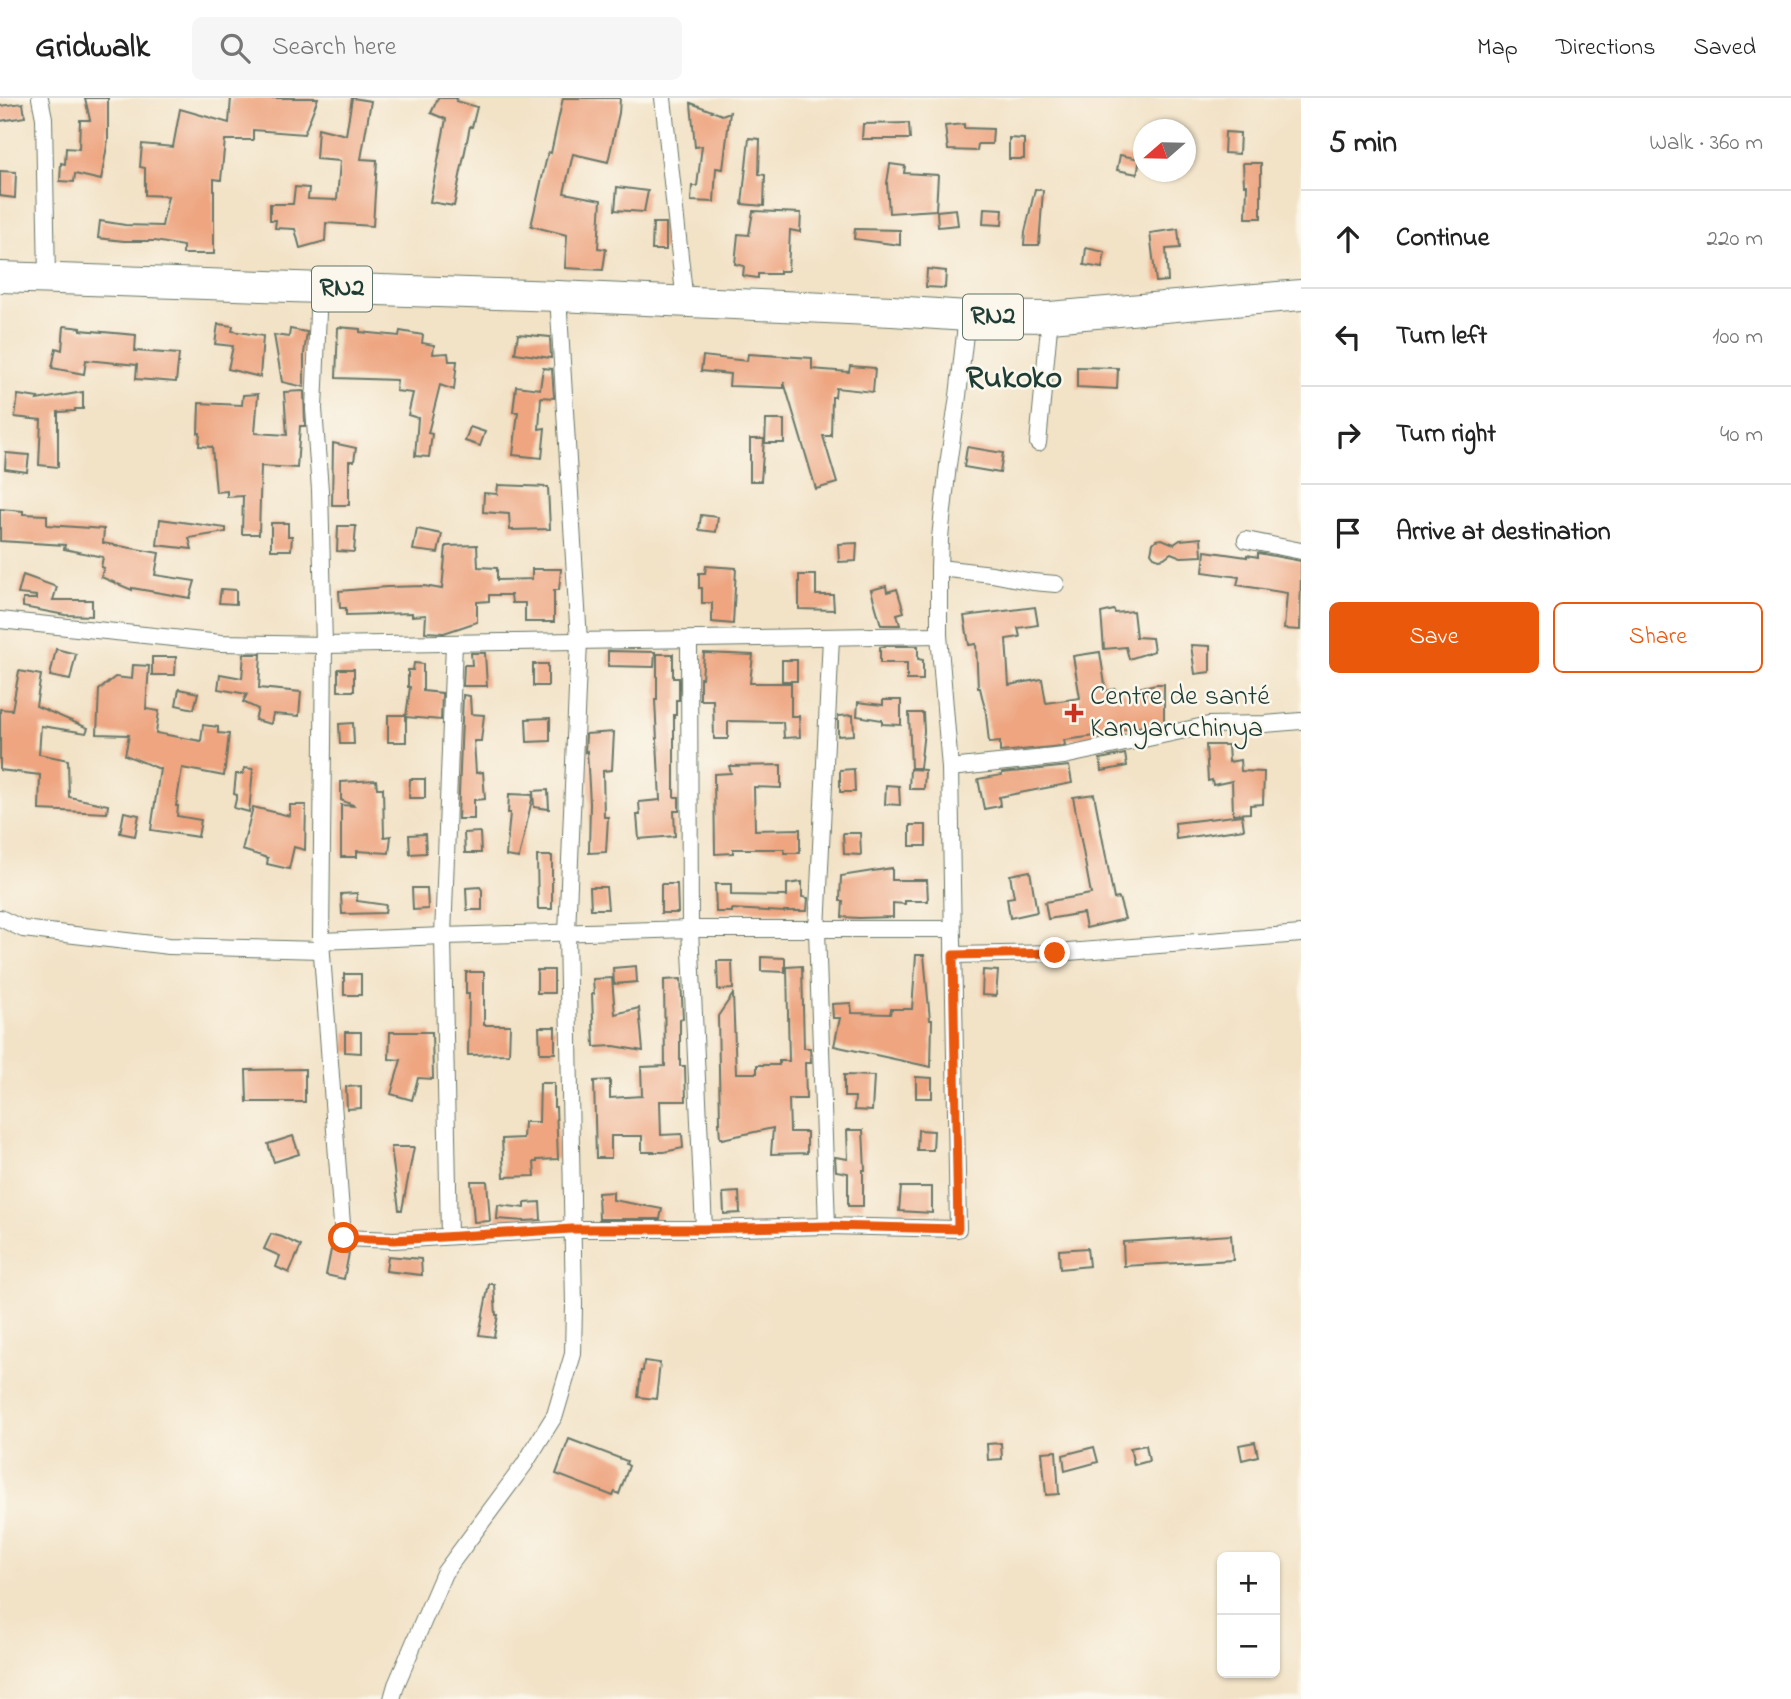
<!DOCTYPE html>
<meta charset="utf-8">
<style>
:root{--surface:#fff;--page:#f6f6f6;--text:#222;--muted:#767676;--line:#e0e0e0;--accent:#ea580c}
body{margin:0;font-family:"Indie Flower",sans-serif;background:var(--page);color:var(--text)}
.controls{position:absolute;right:21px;bottom:21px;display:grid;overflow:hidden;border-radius:10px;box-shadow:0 2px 5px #0004}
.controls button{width:63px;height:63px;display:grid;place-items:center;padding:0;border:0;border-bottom:2px solid var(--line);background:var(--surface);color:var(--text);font:35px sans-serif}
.compass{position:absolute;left:1133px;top:21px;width:63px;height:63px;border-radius:50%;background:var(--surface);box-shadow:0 2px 5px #0004;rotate:250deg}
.stop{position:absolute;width:21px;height:21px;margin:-16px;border:5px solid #ea580c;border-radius:50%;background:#fff}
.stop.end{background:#ea580c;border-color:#fff;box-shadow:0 2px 7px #0008}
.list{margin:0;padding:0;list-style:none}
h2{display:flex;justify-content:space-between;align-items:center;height:91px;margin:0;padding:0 28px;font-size:30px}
h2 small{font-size:23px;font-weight:400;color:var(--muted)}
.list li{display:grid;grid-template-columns:46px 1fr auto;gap:21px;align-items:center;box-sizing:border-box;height:98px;padding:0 28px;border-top:2px solid var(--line)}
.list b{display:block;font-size:26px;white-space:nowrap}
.list em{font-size:23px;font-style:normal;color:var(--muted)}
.actions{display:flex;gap:14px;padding:21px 28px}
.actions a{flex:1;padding:16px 0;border:2px solid var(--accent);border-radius:10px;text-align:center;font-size:24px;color:var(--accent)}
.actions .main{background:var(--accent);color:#fff}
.icon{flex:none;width:38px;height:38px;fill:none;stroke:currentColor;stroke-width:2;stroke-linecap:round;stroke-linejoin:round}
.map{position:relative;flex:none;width:1301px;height:1601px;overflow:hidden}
header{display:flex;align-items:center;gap:42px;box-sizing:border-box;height:98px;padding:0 35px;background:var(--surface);border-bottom:2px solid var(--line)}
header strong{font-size:33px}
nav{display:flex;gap:38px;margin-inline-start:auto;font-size:24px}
.search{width:490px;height:63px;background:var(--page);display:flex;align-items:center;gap:18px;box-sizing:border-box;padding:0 24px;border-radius:10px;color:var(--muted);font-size:26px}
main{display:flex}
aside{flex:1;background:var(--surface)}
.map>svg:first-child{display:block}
.building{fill:#eea580}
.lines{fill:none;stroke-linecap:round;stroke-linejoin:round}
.street-casing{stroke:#697767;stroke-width:18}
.highway-casing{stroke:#697767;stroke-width:32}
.street{stroke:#fff;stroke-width:16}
.highway{stroke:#fff;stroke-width:30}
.route{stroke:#ea580c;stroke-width:9}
.poi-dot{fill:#c8321e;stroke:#fbf7ec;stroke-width:2.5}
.labels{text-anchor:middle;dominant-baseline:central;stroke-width:5;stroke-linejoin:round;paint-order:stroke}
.shield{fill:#fbf7ec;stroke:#61756b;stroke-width:2}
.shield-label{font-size:26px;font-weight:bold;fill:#1f3d34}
.poi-label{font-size:28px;fill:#1f3d34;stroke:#fbf7ec;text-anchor:start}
.quarter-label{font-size:32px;font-weight:bold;fill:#1f3d34;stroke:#fbf7ec}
</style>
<header>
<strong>Gridwalk</strong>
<div class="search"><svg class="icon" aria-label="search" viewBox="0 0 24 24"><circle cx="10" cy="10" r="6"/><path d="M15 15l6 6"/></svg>Search here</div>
<nav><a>Map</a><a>Directions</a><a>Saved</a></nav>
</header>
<main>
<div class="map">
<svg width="1301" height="1601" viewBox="0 0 1301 1601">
<rect width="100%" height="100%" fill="#fbf7ec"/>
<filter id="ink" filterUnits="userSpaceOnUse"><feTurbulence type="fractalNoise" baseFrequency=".0143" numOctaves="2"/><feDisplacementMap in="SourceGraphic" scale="14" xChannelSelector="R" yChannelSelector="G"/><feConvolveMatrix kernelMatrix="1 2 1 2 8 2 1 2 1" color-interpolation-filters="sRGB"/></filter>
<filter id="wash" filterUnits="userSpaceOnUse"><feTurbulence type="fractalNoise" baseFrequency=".00686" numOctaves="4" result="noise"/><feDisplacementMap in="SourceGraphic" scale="28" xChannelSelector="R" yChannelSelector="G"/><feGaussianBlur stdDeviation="1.57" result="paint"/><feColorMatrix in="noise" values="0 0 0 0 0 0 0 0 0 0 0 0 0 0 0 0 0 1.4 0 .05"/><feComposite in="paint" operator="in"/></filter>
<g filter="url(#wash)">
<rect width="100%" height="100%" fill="#f2e2c6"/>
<g id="blocks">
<!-- building -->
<g class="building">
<polygon points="85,0 108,0 108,42 101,82 75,76 74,84 60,83 61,65 65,66 66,50 79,51 80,22 90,22"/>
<polygon points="231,0 318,0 304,36 253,32 253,42 225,42 221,82 214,81 214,156 183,156 183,148 155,143 124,143 98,140 100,123 125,127 162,128 168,98 145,97 145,70 140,69 142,46 173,49 180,11 229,25"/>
<polygon points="352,0 371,3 361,61 377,62 373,128 326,125 325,143 300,150 295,131 275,130 276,122 270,122 270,106 293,106 295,89 309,90 308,101 337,102 340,63 316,61 318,30 346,37"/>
<polygon points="438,0 457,0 456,3 477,9 472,29 470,28 454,108 430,104 446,21 431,15"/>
<polygon points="563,0 620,0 619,15 608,64 573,56 564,95 601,102 598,150 606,151 603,172 565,170 567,137 531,128 548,54 551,55"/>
<polygon points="23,5 25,19 0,23 0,8"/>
<polygon points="691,5 722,17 730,14 723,71 716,70 714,104 691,103 692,88 697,88 702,48 695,49"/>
<polygon points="909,25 910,41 862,41 863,26"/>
<polygon points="964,26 964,30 993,31 992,46 978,46 977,53 948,52 945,28"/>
<polygon points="1225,34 1240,35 1239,56 1224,55"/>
<polygon points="749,40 760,41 759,76 765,77 764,108 742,106"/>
<polygon points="1009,40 1024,41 1024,61 1009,61"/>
<polygon points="1120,57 1140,61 1137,76 1117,72"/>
<polygon points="1243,65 1261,65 1261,120 1246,120 1247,87 1244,87"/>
<polygon points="890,66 905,68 904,75 938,77 936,112 889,115 887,85"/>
<polygon points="0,73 16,74 15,100 0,98"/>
<polygon points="617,89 648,93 644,114 615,112"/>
<polygon points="1035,91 1043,92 1039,147 1024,147 1025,134"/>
<polygon points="984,110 1003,111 1002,127 983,126"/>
<polygon points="956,111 958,127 938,129 937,113"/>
<polygon points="753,113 801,115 800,134 790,132 788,173 780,173 780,176 758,176 758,180 743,178 744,168 735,166 738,136 749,137"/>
<polygon points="653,125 666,125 666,152 652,152"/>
<polygon points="855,131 900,132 900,147 854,141"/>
<polygon points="1178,131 1180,150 1166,151 1168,183 1156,184 1150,135"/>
<polygon points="1086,150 1105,154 1102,170 1084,167"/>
<polygon points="927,171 946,173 945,190 926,189"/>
<polygon points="218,226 233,228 232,233 263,238 260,279 228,271 233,248 215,246"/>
<polygon points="64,228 81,230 81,232 136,237 135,253 179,256 176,284 136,281 137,267 86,262 84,276 52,270 56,250 62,252"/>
<polygon points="338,229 360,231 360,234 399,238 400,233 423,237 422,245 434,247 433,256 448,255 449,263 457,263 454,292 440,287 428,335 432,336 429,359 415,358 418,320 408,317 413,295 396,293 397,282 336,280"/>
<polygon points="290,231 307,234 304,256 304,289 282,284 274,237 289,239"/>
<polygon points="518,236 550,239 551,260 515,255"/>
<polygon points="748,256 812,260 812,271 849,274 850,268 875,270 873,294 836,290 835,299 832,299 831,338 823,338 837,385 816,391 784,284 784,290 729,288 730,276 701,273 703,258 747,263"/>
<polygon points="1077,269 1118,270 1117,291 1077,289"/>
<polygon points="543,270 552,271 554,300 541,299 539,331 545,330 542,360 513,357 518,314 513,314 516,288 540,291"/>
<polygon points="304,293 305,328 300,328 297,370 261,368 259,436 242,436 243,398 227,399 227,393 216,394 212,349 199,348 200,335 198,335 199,305 242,307 243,297 258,296 255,335 287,337 284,294"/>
<polygon points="83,294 83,311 75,311 75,313 58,314 58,369 39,367 41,322 15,319 18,297 38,300 37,302"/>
<polygon points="766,322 784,322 784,345 765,345"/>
<polygon points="470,329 485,334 480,348 465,343"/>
<polygon points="750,341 764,341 761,383 750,383"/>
<polygon points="333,345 356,350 354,363 349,363 349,407 332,407"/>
<polygon points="967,349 1003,355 1000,375 964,369"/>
<polygon points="6,355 29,357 27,374 5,371"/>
<polygon points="498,387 548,389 550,431 510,432 509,416 483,414 484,395 497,396"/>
<polygon points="0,411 23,413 23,416 47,417 47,427 104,431 103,445 159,455 155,477 195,483 190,500 132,490 132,492 101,479 104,470 101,469 103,459 64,451 65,447 0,443"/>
<polygon points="701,417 718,419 716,434 699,432"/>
<polygon points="160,421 226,430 226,434 189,440 192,451 157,447"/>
<polygon points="271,425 288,425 288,438 292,438 291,452 271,452"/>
<polygon points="338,428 356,428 354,454 337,453"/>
<polygon points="417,431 442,436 438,455 413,452"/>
<polygon points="1201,440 1202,458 1181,459 1171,455 1164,460 1159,461 1154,459 1151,455 1153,445 1156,442 1162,441 1174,446 1180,442"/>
<polygon points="857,445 856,463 839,464 838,446"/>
<polygon points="477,447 478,469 497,470 497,482 532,481 532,471 561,471 559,492 554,492 554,524 525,524 525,505 512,505 511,497 489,497 489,503 477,504 477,524 444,535 425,534 426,517 412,518 412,515 346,517 346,510 340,510 339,493 387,489 424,488 442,491 446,448"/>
<polygon points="1205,453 1247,459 1247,457 1258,459 1258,455 1301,463 1300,532 1284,531 1287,495 1237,487 1239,479 1203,474"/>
<polygon points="706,468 736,470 733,526 712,524 712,505 702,505 702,490 699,490 699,475 705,475"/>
<polygon points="23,477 57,489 53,502 92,502 92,518 65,517 23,509 23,501 36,501 36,498 18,496"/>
<polygon points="799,477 816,477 816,497 833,497 834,512 799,511"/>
<polygon points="886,488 887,494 897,491 904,514 897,516 900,527 881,527 871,492"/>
<polygon points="221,491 236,492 236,506 219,505"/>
<polygon points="1035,509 1038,527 1018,530 1020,539 1006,541 1009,587 1042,581 1046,605 1080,600 1073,558 1100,554 1106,593 1115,591 1116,595 1156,586 1164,586 1164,624 1121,632 1122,635 1096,640 1096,638 1064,642 1065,647 1062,648 1000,654 1000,644 989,645 986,615 980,590 978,590 976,546 969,547 964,518"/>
<polygon points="1114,512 1115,515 1133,513 1136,539 1152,540 1154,553 1129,561 1126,549 1104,551 1101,515"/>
<polygon points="1191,547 1210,548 1210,574 1195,576"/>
<polygon points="886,548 918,548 918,561 923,562 923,582 907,582 907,565 880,565 880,549"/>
<polygon points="56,551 76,556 70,582 50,578"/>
<polygon points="608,553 655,554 654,569 608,568"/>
<polygon points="471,555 485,555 487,588 463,588 464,567 472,567"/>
<polygon points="704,555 753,557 750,585 791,585 791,618 799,618 800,639 784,640 783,624 728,623 728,641 714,641 713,602 700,602 700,580 702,580"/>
<polygon points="244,556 261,556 259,590 301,594 299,618 273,616 271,626 255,622 258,611 243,604 247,596 218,591 220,576 242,580"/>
<polygon points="657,556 673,556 673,580 679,580 679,602 676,602 676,617 674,617 674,699 679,699 679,713 674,713 675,738 639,741 637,717 640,717 639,704 660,702 655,602 657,602"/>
<polygon points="152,559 176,559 175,577 152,577"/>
<rect x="782" y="562" width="15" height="21"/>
<polygon points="414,565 423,566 423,593 442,595 441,622 406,619 406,644 388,644 388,617 406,617 406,619 410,589 408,589 408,572 413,572"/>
<rect x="533" y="566" width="15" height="22"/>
<polygon points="133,567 149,568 146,611 159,613 156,635 201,643 203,627 218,629 218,635 229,636 224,678 182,670 176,708 178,708 177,718 201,722 198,739 151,732 160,671 125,657 129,637 97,636 99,592 115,579 132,581"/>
<rect x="338" y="571" width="16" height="22"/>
<polygon points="19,573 41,577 36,608 88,630 86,635 41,628 39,656 68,662 69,699 108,707 107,715 39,712 40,677 0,672 0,611 12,612"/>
<polygon points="179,591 198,595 194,611 176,607"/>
<polygon points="463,597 470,598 471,616 484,617 481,643 474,643 476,675 483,674 485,701 474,702 474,721 458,721"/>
<polygon points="883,602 901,602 901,627 882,626 882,622 857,618 858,604 883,607"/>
<polygon points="909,615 923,615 924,633 920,670 911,670"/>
<polygon points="853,617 854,637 838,638 838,618"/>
<polygon points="550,620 550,643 527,644 526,621"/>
<polygon points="353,625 354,646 340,646 339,626"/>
<polygon points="614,634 612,672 603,673 604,719 608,719 606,754 589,755 590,705 587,653 585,654 586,636"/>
<polygon points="1206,647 1228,647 1229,664 1240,662 1241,673 1264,674 1263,706 1250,707 1250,715 1233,716 1232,683 1213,687 1212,682 1208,683"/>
<polygon points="1125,656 1127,668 1102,673 1100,661"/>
<polygon points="781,667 781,690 754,689 755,732 800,731 800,755 784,755 784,751 733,751 733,755 715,756 714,676 731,675 729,668"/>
<polygon points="1069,668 1072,685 999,699 1000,708 984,711 978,681 1002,677 1002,675"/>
<polygon points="244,670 253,671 249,714 234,710 237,697 234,696 236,676 243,676"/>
<polygon points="854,671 855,694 840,694 840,672"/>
<polygon points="910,671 925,672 924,691 909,691"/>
<polygon points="410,681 425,681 425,700 409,700"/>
<polygon points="376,682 377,690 383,690 384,739 391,738 389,755 357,753 357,759 341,759 341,707 355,708 341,702 341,684"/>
<polygon points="886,687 899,688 900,707 885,706"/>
<polygon points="548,692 549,711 534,709 533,693"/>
<polygon points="509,696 533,697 519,760 506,758 510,715 508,715"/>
<polygon points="1094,696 1114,801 1119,800 1125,821 1086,830 1083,815 1048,821 1045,804 1091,796 1073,699"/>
<polygon points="290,707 306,707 305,752 294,749 289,771 267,766 268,760 242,752 253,709 290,718"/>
<polygon points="124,714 139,717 135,738 120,735"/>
<polygon points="1242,717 1244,731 1176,741 1175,725"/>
<rect x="910" y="727" width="16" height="21"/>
<polygon points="480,734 481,755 465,755 464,735"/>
<polygon points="843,735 860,735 861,757 844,756"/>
<polygon points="425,736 426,755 410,756 409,737"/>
<polygon points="537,758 552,758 552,811 538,811"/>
<polygon points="892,770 892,782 927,782 928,803 905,803 905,806 893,805 893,819 859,820 842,819 843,803 840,803 841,778"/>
<polygon points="1030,773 1037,814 1010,820 1007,800 1014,799 1010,777"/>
<polygon points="802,784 802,799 808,800 807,813 784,813 784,814 732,811 732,814 716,814 715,786 731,786 731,797 787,798 787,786"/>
<polygon points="661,786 677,786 678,815 661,815"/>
<polygon points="480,789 482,792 482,812 467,812 466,790"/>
<polygon points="590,789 606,789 608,811 591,811"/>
<polygon points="412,790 427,790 428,811 413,812"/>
<polygon points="357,795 357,803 386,807 385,815 342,816 341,796"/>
<polygon points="916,857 924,857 930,922 932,922 931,969 834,948 840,920 833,920 832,906 851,905 852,915 890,916 891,911 912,911"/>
<polygon points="761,859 785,860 785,874 761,873"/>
<polygon points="717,863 732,863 733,891 718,892"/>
<polygon points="636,868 637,884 614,886 613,870"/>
<polygon points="802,868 804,950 810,950 811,965 805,965 806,1001 789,1001 790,1034 807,1034 807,1055 771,1056 773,1030 722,1041 722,1040 720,1040 719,1025 720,1025 718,918 733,896 736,975 757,975 757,967 779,967 779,963 789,963 787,869"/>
<rect x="537" y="872" width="17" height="23"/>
<polygon points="983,872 998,873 996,898 982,897"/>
<polygon points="466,874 484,874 484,927 510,927 509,956 468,957 469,896 466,896"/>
<rect x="344" y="876" width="17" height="21"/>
<polygon points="612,880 615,916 639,910 643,953 614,948 594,949 592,896 594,896 593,881"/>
<polygon points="681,881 683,920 680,921 680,968 685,968 686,1003 660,1003 661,1037 682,1036 683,1050 664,1054 642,1054 642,1038 611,1038 611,1060 596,1060 594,983 610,982 610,1000 642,998 641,969 665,968 664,882"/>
<polygon points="539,929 555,929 555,955 540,955"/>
<polygon points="345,934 361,934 361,955 345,954"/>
<polygon points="390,934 432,934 433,981 418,980 412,1002 391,996 401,962 389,961"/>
<polygon points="305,971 305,1004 247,1004 246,972"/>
<polygon points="844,977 874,978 872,1013 854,1012 855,999 844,999"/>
<polygon points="916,979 932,980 932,1000 916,1000"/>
<polygon points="540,985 554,985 554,1009 556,1009 558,1061 537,1062 537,1064 534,1064 535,1078 504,1079 502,1041 523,1040 524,1024 539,1024"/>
<polygon points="361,988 361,1010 347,1011 346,989"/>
<polygon points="847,1032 863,1032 865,1072 863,1072 863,1108 848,1108 848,1075 836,1073 835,1059 848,1061"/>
<polygon points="918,1032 934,1033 933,1052 917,1052"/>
<polygon points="293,1038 299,1056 274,1064 268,1046"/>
<polygon points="391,1049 414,1049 402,1112 399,1112"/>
<polygon points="471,1083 487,1083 490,1123 474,1124"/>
<polygon points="901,1089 932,1089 932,1115 899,1113"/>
<polygon points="613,1094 613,1102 662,1111 660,1121 599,1121 598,1095"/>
<polygon points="739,1094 740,1115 724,1116 723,1095"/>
<polygon points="540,1104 541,1122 524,1123 497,1121 498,1107 525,1110 525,1105"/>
<polygon points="271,1136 282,1139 301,1148 289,1175 276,1169 280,1158 264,1151"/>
<polygon points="1231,1137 1233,1162 1124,1168 1123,1144"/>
<polygon points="1087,1150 1089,1168 1060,1171 1059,1152"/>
<polygon points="331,1152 349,1155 344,1181 326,1177"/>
<polygon points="388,1158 421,1161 422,1177 386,1173"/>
<polygon points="489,1186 494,1186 496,1217 498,1217 494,1239 479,1237"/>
<polygon points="644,1263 660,1265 656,1301 638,1299 641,1273 643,1273"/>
<polygon points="569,1341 627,1363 626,1366 629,1368 619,1396 615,1394 613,1398 556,1376"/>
<polygon points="1255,1344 1258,1358 1242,1362 1239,1347"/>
<polygon points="1001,1345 1002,1361 988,1362 987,1346"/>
<polygon points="1146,1347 1149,1363 1134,1367 1130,1350"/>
<polygon points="1094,1349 1098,1364 1065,1373 1063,1357"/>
<polygon points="1056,1353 1059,1396 1046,1397 1042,1354"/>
</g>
</g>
</g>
<g filter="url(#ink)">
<use href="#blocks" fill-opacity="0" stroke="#697767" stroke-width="2"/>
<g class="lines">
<!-- street casing -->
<g class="street-casing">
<g id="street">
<polyline points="40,0 44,20 47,180"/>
<polyline points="663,0 685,205"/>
<polyline points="319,190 314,311 320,392 324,547 321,843 343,1140 394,1142 572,1131 704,1131 827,1128 958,1131 950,670 939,537 939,470 940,440 948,367 958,298 967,218"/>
<polyline points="1038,345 1050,219"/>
<polyline points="1246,442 1301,453"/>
<polyline points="939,470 992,476 1033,484 1056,486"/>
<polyline points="0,522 221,545 324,547 939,537"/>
<polyline points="689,542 690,831 704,1131"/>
<polyline points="950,670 1064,658 1209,627 1265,626 1301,623"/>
<polyline points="0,820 23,831 169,848 321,852"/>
<polyline points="321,843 443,838 690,831 952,831"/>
<polyline points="953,857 1055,855 1301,836"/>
<polyline points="827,1128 817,832 831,540"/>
<polyline points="449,1138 443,838 454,545"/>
<polyline points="392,1601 396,1587 444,1475 524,1367 555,1317 573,1256 574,1207 567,835 579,543 558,198"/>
</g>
</g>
<!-- highway casing -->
<g class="highway-casing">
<polyline id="highway" points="0,179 558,198 892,213 967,218 1050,219 1301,197"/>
</g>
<!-- street -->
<use href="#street" class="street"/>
<!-- highway -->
<use href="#highway" class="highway"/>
</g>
</g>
<g class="lines" filter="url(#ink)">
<!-- route -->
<polyline class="route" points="344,1140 394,1142 572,1131 704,1131 827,1128 958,1131 953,857 1055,855"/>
</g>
<!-- markers -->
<path class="poi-dot" d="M1070.5 604.5h7v7h7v7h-7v7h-7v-7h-7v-7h7z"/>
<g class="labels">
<!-- shield labels -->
<g class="shield">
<rect x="312" y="168.5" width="60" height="45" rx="5"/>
<rect x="963" y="196.5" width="60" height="45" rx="5"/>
</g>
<g class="shield-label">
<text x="342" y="191">RN2</text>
<text x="993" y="219">RN2</text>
</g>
<!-- poi labels -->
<g class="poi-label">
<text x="1090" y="599">Centre de santé<tspan x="1090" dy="32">Kanyaruchinya</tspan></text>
</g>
<!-- quarter labels -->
<g class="quarter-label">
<text x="1014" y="281">Rukoko</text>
</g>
</g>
</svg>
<div class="controls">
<button>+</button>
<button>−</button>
</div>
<svg class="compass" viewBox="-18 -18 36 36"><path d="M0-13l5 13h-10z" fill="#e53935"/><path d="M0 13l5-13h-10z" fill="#767676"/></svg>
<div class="stop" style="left:344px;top:1140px"></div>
<div class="stop end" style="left:1055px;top:855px"></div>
</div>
<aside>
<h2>5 min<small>Walk · 360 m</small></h2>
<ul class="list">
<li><svg class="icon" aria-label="ahead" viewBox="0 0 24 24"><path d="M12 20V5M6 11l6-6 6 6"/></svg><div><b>Continue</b></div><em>220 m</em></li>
<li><svg class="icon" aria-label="left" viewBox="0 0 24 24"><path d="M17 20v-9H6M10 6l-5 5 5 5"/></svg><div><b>Turn left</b></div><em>100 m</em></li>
<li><svg class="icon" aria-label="right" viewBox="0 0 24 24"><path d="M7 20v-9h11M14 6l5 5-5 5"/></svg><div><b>Turn right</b></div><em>40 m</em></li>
<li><svg class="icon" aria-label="arrive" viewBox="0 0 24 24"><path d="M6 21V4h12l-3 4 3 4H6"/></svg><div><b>Arrive at destination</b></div></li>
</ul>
<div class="actions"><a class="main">Save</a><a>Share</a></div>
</aside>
</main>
